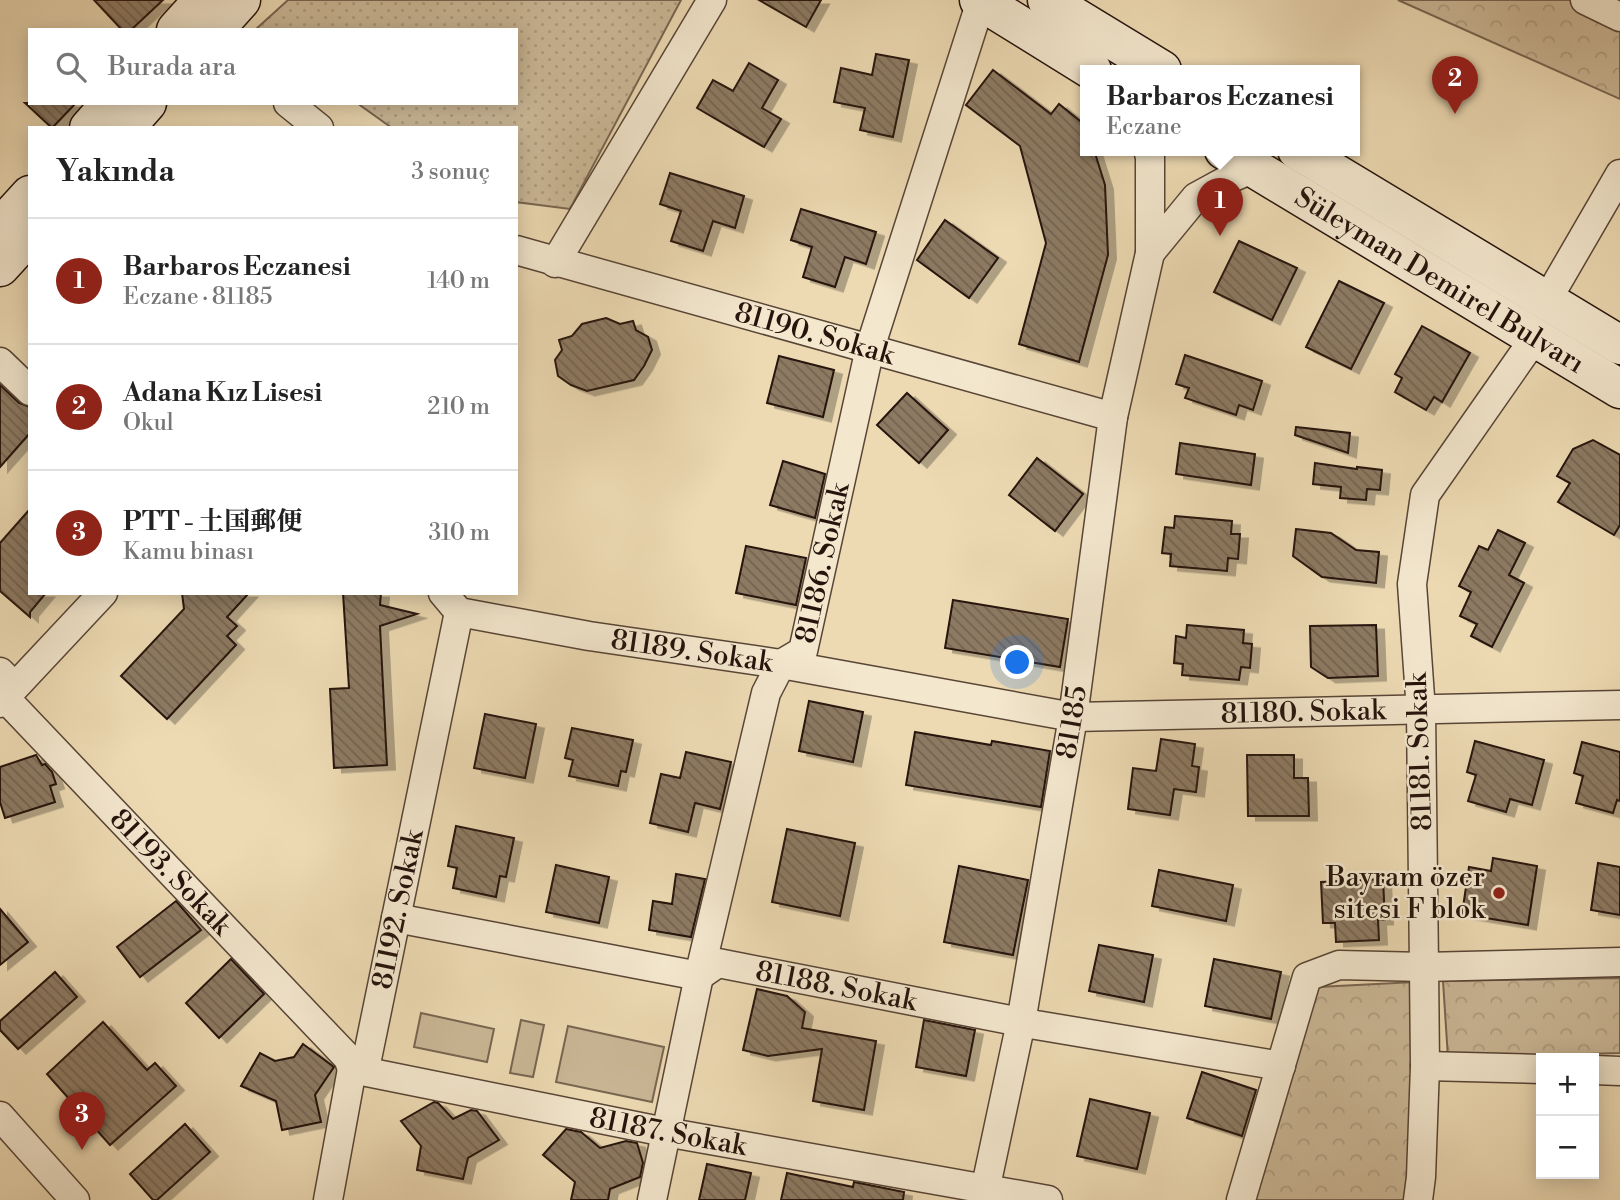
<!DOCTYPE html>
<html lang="tr">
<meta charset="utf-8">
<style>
:root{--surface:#fff;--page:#f6f6f6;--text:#222;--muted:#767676;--line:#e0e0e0;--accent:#8f2418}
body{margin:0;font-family:"Libre Bodoni","Noto Serif SC",serif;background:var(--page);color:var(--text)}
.controls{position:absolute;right:21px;bottom:21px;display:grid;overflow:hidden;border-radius:0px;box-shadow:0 4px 18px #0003}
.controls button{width:63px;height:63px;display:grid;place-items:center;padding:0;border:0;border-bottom:2px solid var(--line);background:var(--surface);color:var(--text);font:35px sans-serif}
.you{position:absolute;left:1018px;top:663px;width:24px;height:24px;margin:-18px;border:5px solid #fff;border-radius:50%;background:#1a73e8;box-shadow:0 0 0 10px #1a73e833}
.badge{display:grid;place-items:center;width:46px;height:46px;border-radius:50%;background:var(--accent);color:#fff;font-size:23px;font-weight:700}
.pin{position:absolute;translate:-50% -58px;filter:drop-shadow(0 2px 4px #0008)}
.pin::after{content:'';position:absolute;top:37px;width:24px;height:21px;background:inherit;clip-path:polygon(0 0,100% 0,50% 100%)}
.popup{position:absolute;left:1080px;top:65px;width:280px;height:91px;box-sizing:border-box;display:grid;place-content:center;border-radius:0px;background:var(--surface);filter:drop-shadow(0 2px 5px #0005);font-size:23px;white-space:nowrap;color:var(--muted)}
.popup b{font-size:26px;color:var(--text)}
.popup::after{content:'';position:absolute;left:50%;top:100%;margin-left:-14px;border:14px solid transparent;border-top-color:var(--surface)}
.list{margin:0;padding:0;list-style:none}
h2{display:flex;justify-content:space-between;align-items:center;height:91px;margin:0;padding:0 28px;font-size:30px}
h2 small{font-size:23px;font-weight:400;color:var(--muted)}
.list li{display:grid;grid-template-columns:46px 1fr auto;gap:21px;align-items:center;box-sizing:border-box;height:126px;padding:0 28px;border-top:2px solid var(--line)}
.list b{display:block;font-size:26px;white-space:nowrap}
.list p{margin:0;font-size:23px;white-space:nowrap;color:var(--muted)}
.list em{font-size:23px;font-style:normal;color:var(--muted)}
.icon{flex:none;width:38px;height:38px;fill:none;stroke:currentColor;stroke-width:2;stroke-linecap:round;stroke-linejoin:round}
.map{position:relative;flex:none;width:1620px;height:1200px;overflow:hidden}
.search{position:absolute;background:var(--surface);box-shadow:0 4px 18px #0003;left:28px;top:28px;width:490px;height:77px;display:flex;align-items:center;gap:18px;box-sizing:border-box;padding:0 24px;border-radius:0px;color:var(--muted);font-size:26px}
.panel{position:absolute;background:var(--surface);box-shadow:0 4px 18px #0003;left:28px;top:126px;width:490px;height:469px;border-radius:0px}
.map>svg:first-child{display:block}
.grass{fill:url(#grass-dots);stroke:#786652;stroke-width:2}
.park{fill:url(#park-crowns);stroke:#786652;stroke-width:2}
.garden{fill:#cbb897;stroke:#786652;stroke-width:2}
.building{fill:url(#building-back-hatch);stroke:#26130c;stroke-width:2;filter:url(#shadow)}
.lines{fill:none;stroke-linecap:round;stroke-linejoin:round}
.minor-casing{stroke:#584536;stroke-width:31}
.secondary-casing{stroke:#26130c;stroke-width:41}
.minor{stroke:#f3e7ce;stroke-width:28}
.secondary{stroke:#f3e7ce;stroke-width:38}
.poi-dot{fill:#8f2418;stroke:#f3e7ce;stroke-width:2.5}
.labels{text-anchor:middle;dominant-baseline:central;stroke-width:5;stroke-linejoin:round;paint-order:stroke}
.street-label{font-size:28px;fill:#26130c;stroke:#f3e7ce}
.poi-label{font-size:28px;fill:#26130c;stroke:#f3e7ce;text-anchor:end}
</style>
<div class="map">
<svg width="1620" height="1200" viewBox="0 0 1620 1200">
<defs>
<pattern id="grass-dots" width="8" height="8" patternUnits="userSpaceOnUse" patternTransform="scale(1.75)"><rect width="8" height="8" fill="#cbb897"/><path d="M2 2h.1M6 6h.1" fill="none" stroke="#ae9d81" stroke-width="1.8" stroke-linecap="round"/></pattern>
<pattern id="park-crowns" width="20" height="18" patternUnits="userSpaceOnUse" patternTransform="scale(1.75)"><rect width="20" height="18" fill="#cbb897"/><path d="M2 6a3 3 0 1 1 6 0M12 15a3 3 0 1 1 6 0" fill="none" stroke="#ae9d81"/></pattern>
<pattern id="building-back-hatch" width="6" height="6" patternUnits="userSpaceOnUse" patternTransform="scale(1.75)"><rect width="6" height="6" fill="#8d7a63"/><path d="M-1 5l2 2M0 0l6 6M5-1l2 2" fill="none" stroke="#736350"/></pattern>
<filter id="shadow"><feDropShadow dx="8" dy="4.5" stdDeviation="0" flood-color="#0004"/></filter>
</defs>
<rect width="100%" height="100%" fill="#eddab3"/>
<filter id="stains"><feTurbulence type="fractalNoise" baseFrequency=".00286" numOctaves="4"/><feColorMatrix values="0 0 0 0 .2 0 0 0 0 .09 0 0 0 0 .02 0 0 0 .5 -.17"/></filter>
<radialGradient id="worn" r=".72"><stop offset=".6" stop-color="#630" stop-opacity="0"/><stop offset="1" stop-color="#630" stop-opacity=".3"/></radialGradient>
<!-- grass -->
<polygon class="grass" points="288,0 681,0 570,209 516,202 516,128 392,128 357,103 516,103 516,30 255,30"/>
<!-- park -->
<g class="park">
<polygon points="1398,0 1620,0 1620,99"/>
<polygon points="1620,978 1620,1053 1448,1058 1443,981"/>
<polygon points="1415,982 1413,1093 1405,1200 1252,1200 1318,987"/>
</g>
<!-- garden -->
<g class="garden">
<polygon points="421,1013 494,1029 487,1062 414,1047"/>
<polygon points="521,1020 544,1025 533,1077 510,1073"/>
<polygon points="568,1026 664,1047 652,1102 556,1082"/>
</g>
<!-- building -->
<g class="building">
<polygon points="94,0 163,0 131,30 122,30"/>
<polygon points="759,0 821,0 806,27"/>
<polygon points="876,54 909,60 893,137 860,130 865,108 834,102 841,68 872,75"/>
<polygon points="749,63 778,80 762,108 781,119 764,147 697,108 713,80 733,91"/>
<polygon points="993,70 1051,114 1059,104 1085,125 1085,150 1094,150 1105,185 1108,255 1079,362 1019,344 1046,243 1020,146 966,105"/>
<polygon points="25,103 76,103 52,128"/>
<polygon points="670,173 744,196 735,228 713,221 703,251 671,241 681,211 660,204"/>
<polygon points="801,209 876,232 866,264 845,257 835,287 803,277 812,247 791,240"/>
<polygon points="945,220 998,258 969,298 917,260"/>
<polygon points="1239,241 1297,268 1272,320 1214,292"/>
<polygon points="1339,281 1384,303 1351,369 1306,347"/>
<polygon points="606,318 620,324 633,321 636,330 648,337 652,350 644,366 634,380 587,391 571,385 558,376 555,360 562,350 559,340 572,336 582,324"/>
<polygon points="1422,326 1470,353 1442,402 1434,397 1426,410 1395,392 1402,378 1395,374"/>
<polygon points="1185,355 1262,381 1253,410 1239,405 1236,415 1185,398 1189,388 1176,384"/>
<polygon points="779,356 834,370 823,417 767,403"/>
<polygon points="0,385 19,403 30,407 30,433 0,467"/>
<polygon points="907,393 948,430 919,463 877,425"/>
<polygon points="1296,427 1350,433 1348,453 1295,435"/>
<polygon points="1593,440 1620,455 1620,525 1614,535 1558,502 1570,483 1557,476 1573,449"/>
<polygon points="1180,443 1255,454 1251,485 1176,474"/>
<polygon points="1037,458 1083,494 1055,531 1009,495"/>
<polygon points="783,461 825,474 815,518 770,505"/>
<polygon points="1315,463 1357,469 1357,467 1382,470 1380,490 1367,489 1366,500 1340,498 1341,487 1313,484"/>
<polygon points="30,509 30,593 46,593 30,612 30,617 0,591 0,543"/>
<polygon points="1175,516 1232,521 1231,534 1240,534 1238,559 1228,558 1227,571 1170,566 1171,554 1162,553 1165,527 1174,528"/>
<polygon points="1296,529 1331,533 1356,550 1379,552 1376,583 1322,577 1293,556"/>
<polygon points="1498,530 1525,543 1509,575 1524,583 1492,647 1471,636 1477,624 1460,616 1471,592 1459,586 1479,546 1488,550"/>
<polygon points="746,546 806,558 796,605 736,593"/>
<polygon points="182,593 249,593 227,617 237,626 227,636 236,645 167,719 121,676 184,609"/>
<polygon points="343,593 381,593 380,605 417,614 380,626 387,765 334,768 330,689 349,688"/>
<polygon points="953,600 1068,619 1060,667 945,648"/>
<polygon points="1187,625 1244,630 1243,643 1252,644 1250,668 1241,667 1239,680 1182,675 1183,664 1174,663 1176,636 1186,638"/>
<polygon points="1376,625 1378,676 1328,678 1311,667 1310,626"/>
<polygon points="809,701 863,712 853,762 799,751"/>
<polygon points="485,714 536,724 525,778 474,768"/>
<polygon points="572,728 633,740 626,772 621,771 618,786 569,776 573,760 565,758"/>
<polygon points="915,732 991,745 992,741 1050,751 1041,807 906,785"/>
<polygon points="1161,739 1195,744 1192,766 1199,767 1196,792 1174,789 1170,815 1128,809 1133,768 1156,771"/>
<polygon points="1475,741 1544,760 1532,805 1510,799 1506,812 1468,801 1476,775 1467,772"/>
<polygon points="1582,742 1620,752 1620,801 1617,800 1613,813 1576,803 1583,776 1574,773"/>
<polygon points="686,752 731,762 720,809 695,803 688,832 650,823 661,774 680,778"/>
<polygon points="36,755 42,765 45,764 52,772 56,784 50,786 55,802 5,818 0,802 0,767"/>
<polygon points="1247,755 1294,755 1294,778 1308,778 1309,816 1248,816"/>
<polygon points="456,826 514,838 506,877 500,876 496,897 453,888 457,868 448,866"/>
<polygon points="787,829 855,843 840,916 772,902"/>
<polygon points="1493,858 1537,866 1528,925 1462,914 1469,867 1491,871"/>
<polygon points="1598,863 1620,867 1620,915 1591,910"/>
<polygon points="556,865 609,877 599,923 546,912"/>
<polygon points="959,866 1028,880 1013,955 944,942"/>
<polygon points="1159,870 1233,885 1226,921 1152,906"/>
<polygon points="676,874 705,879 691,937 649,930 653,901 672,904"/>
<polygon points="1383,879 1385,920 1378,920 1379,940 1336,942 1335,923 1323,923 1321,882"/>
<polygon points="176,901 201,930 140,977 117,947"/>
<polygon points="0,909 28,942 0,965"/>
<polygon points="1099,945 1153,955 1144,1002 1089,991"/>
<polygon points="231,959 264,994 219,1038 186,1003"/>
<polygon points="1214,959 1281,972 1271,1019 1205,1006"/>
<polygon points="55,972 77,997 18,1049 0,1030 0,1021"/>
<polygon points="757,989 787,996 805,1012 802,1028 876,1041 864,1110 813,1101 822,1049 768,1056 743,1050"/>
<polygon points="924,1020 975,1030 966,1076 916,1067"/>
<polygon points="103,1022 147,1070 155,1063 176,1086 110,1145 47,1074"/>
<polygon points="303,1044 334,1067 315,1095 321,1122 282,1130 276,1101 241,1086 260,1053 275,1061 294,1057"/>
<polygon points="1202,1072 1256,1090 1242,1136 1187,1118"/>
<polygon points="1090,1099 1150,1113 1137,1169 1077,1156"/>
<polygon points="434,1102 438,1103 453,1119 471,1110 477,1111 499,1140 468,1158 463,1179 417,1170 421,1146 401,1121"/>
<polygon points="185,1124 210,1152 157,1200 153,1200 130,1174"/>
<polygon points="566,1129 581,1132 600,1148 626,1141 637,1143 643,1163 640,1177 610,1189 608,1200 571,1200 575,1182 543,1155"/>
<polygon points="707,1164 751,1173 745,1200 699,1200"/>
<polygon points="787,1173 853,1187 854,1182 904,1192 903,1200 781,1200"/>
</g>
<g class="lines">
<!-- minor casing -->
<g class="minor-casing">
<g id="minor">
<polyline points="1585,0 1620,17"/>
<polyline points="288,103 319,128"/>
<path id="s1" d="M516,250L1113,417"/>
<polyline points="1150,253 1196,197 1229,179 1254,168"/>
<polyline points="555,263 712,0"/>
<polyline points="1547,300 1620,174"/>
<polyline points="0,362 30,391"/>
<path id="s2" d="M443,593L459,612L589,636L781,664L1073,717L1620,705"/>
<path id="s3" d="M0,672L4,676L5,698L348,1058L352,1069L665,1132L1048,1200"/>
<polyline points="0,703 103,593"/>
<path id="s4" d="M396,918L699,976L718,963L1036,1025L1281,1066"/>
<polyline points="1425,1066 1541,1069"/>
<polyline points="1594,1070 1620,1071"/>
<polyline points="0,1116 75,1200"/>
<path id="s5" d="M328,1200L352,1069L367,1059L459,612"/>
<path id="s6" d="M652,1200L699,976L766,693L781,664L803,651L870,348L981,1"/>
<path id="s7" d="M983,1200L1021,1022L1073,717L1113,417L1150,253V157L1148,150"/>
<polyline points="1241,1200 1307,977 1339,965 1424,967 1620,962"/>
<polyline points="1418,1200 1421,1177 1425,1066 1424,967 1421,711 1412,584 1425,495 1534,339"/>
</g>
</g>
<!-- secondary casing -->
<g class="secondary-casing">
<g id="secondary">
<polyline points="979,0 1092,70"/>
<polyline points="1047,0 1162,70"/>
<polyline points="176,30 203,0"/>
<polyline points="214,30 241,0"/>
<polyline points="89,128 111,103"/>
<polyline points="125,128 147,103"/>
<path id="s8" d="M1224,150L1620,389"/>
<polyline points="1297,150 1620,345"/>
<polyline points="0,228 30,195"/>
<polyline points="0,267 30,234"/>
</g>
</g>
<!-- minor -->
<use href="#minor" class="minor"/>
<!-- secondary -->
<use href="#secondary" class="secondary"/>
</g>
<!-- markers -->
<circle class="poi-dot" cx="1499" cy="893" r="7"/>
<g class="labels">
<!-- street labels -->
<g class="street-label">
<text stroke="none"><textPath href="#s8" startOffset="252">Süleyman Demirel Bulvarı</textPath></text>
<text stroke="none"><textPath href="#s1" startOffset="310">81190. Sokak</textPath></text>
<text stroke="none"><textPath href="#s6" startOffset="668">81186. Sokak</textPath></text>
<text stroke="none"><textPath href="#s2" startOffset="261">81189. Sokak</textPath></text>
<text stroke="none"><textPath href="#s2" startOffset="878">81180. Sokak</textPath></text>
<text stroke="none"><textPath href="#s7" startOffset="486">81185</textPath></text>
<text transform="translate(1420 752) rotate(-92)">81181. Sokak</text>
<text stroke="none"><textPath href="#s3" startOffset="268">81193. Sokak</textPath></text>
<text stroke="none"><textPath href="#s5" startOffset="304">81192. Sokak</textPath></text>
<text stroke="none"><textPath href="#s4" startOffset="452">81188. Sokak</textPath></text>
<text stroke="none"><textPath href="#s3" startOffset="859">81187. Sokak</textPath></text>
</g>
<!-- poi labels -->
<g class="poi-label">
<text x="1485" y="877">Bayram özer<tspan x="1485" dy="32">sitesi F blok</tspan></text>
</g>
</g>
<rect width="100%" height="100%" filter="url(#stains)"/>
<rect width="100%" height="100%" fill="url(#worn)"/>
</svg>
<div class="controls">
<button>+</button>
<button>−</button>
</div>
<div class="you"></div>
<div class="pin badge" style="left:1220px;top:236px">1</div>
<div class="popup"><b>Barbaros Eczanesi</b>Eczane</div>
<div class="pin badge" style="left:1455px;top:114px">2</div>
<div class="pin badge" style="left:82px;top:1150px">3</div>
<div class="search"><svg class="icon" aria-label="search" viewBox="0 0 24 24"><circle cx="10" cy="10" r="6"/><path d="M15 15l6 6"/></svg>Burada ara</div>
<section class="panel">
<h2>Yakında<small>3 sonuç</small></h2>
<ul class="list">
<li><span class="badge">1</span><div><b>Barbaros Eczanesi</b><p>Eczane · 81185</p></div><em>140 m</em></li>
<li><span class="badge">2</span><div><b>Adana Kız Lisesi</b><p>Okul</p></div><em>210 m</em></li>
<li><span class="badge">3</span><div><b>PTT - 土国郵便</b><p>Kamu binası</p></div><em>310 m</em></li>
</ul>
</section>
</div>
